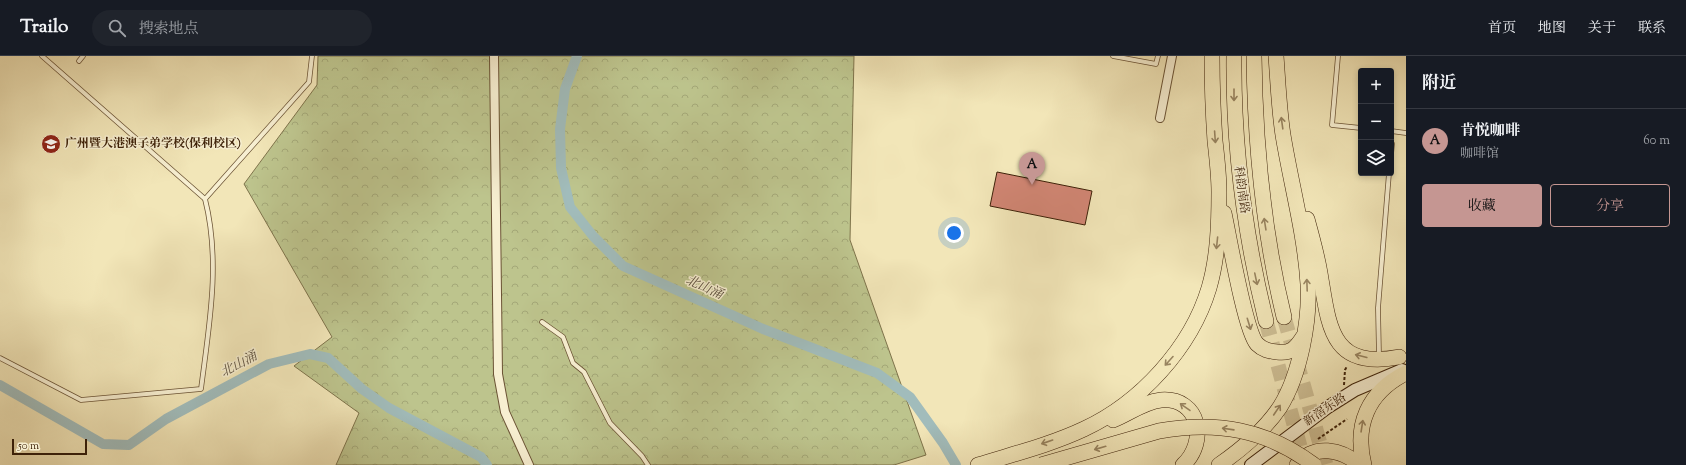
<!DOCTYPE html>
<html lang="zh">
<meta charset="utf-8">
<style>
:root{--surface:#171b24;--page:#20242c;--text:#f1f3f6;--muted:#9ea1a6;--line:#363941;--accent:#c59692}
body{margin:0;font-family:"Sorts Mill Goudy","Noto Serif SC",serif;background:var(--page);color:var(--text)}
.controls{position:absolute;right:12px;top:12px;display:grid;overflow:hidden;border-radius:4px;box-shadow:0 2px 6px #0003}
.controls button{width:36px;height:36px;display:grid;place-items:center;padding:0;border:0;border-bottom:1px solid var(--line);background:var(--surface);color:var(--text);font:20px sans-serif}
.scale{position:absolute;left:12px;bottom:10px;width:75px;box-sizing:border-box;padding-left:4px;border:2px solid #3e2209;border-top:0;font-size:11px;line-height:14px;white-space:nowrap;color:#3e2209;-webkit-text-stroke:3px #f7efd1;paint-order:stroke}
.you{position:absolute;left:954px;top:177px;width:14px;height:14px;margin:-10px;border:3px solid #fff;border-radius:50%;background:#1a73e8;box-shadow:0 0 0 6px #1a73e833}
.badge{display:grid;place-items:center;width:26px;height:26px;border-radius:50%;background:var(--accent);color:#111;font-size:13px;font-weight:700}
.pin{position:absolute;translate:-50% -33px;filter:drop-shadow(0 1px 2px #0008)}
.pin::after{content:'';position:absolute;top:21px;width:14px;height:12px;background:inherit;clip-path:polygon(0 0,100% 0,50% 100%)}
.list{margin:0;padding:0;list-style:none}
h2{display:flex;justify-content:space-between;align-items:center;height:52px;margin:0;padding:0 16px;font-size:17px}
h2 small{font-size:13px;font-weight:400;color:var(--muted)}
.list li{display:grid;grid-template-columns:26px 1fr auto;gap:12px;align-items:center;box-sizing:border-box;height:64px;padding:0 16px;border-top:1px solid var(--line)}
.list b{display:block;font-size:15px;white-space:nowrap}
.list p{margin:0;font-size:13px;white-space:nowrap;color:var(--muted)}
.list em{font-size:13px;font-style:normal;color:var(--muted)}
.actions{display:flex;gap:8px;padding:12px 16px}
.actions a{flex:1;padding:9px 0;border:1px solid var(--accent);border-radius:4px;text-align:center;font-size:14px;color:var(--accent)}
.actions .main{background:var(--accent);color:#111}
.icon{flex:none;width:22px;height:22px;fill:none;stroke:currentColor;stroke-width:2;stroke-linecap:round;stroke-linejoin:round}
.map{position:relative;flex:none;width:1406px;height:409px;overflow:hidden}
header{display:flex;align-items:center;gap:24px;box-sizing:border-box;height:56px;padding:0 20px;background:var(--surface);border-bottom:1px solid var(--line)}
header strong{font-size:19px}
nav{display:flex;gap:22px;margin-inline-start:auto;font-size:14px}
.search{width:280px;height:36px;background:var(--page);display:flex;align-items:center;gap:10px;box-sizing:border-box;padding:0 14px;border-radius:22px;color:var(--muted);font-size:15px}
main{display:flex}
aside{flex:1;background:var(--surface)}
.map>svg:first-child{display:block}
.forest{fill:url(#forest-crowns);stroke:#7e734b}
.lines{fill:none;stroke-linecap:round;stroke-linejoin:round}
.canal{stroke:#a1bcbb;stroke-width:10}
.building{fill:#d18674;stroke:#3e2209}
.highway-tunnel{stroke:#cebf95;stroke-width:15;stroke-dasharray:15 8;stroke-linecap:butt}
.lane-casing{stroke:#6b5335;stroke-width:5.5}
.street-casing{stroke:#6b5335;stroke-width:10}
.secondary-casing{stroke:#3e2209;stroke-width:14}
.highway-casing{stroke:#3e2209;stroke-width:16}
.path{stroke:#3e2209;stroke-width:2;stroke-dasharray:3 2;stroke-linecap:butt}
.lane{stroke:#f7efd1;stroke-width:4}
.street{stroke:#f7efd1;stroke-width:8}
.secondary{stroke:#f7efd1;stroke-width:12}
.highway{stroke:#f2e6b8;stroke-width:15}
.highway-bridge-casing{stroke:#3e2209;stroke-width:16;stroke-linecap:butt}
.highway-bridge{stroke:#f2e6b8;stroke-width:15}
.oneway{stroke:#988460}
.labels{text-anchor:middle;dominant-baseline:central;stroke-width:3;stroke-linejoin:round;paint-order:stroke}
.poi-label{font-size:12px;font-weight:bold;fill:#3e2209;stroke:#f7efd1;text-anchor:start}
.street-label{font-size:12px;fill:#3e2209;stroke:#f7efd1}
.water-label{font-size:13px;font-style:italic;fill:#5c503e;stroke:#f7efd1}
</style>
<header>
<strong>Trailo</strong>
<div class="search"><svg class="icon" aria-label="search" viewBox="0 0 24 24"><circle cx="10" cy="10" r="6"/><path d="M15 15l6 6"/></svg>搜索地点</div>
<nav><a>首页</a><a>地图</a><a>关于</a><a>联系</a></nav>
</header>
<main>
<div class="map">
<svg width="1406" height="409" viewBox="0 0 1406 409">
<defs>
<pattern id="forest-crowns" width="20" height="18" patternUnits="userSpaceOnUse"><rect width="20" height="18" fill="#bdc48d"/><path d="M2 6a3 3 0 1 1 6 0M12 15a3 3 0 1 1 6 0" fill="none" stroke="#a4a878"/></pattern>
</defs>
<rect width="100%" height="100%" fill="#f2e6b8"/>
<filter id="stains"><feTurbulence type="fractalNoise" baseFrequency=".005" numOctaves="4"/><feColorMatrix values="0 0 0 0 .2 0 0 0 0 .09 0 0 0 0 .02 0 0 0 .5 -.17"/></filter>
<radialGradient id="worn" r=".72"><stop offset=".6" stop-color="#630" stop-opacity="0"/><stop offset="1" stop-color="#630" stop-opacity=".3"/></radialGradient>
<!-- forest -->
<polygon class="forest" points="318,0 854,0 850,184 926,399 894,409 336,409 359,357 294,310 332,281 244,128 317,29"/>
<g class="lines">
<!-- canal -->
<g class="canal">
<polyline points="577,0 565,33 560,73 561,112 570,151 593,180 623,210 763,273 877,317 910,341 943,387 956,409"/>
<polyline points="0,329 103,388 129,389 166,363 269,308 310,298 328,302 362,333 389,352 481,401 487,409"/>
</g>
</g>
<!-- building -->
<polygon class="building" points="997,116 1092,135 1085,169 990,150"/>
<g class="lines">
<!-- highway-tunnel -->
<g class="highway-tunnel">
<polyline points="1284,261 1326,409"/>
<polyline points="1266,265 1305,409"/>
</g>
<!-- lane casing -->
<g class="lane-casing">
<g id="lane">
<polyline points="1113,0 1156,8 1158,0"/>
<polyline points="1338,0 1332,69 1361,72"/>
<polyline points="79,5 83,0"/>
<polyline points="1391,75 1406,77"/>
<polyline points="1391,99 1392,88"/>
<polyline points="205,143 309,26 312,0"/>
<polyline points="542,266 563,281 573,307 584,316 610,367 642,400 648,409"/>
<polyline points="1379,300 1378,252 1389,117"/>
<path d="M0,302L81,344L201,333C209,270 221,206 205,143L42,0"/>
</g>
</g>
<!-- street casing -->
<g class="street-casing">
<g id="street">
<polyline points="494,0 498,318 505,356 529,409"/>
<polyline points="1160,62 1172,0"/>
</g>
</g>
<!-- secondary casing -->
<g class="secondary-casing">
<polyline id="secondary" points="1251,409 1328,351 1355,334 1402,314"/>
</g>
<!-- highway casing -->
<g class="highway-casing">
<g id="highway">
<path d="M1234,0C1233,92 1244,176 1266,265"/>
<path d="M1254,0C1255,88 1263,175 1284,261"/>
<path d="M1224,157C1229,180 1245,275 1257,288C1263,294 1269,295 1277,296C1291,298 1296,292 1303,281"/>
<path d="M1307,163C1312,181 1317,199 1320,217C1329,270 1330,314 1399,301"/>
<path d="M1113,364C1129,358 1143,346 1161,344C1200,341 1208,386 1183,409"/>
<path d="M978,409C1013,398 1050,389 1084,373C1140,347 1191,292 1209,232C1218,201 1219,168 1219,136C1219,119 1217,102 1215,85C1213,56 1212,28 1212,0"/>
<path d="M1219,409C1242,393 1264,375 1280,351C1300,319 1310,265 1308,228C1305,178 1291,128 1283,79C1279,53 1278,26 1276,0"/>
<path d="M1297,409C1314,387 1341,393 1360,409"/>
<path d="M1364,409C1354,369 1368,336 1406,317"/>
</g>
</g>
<!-- path -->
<g class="path">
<polyline points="1344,329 1345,314 1347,310"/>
<polyline points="1318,383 1347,363"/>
</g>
<!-- lane -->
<use href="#lane" class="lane"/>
<!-- street -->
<use href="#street" class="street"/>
<!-- secondary -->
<use href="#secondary" class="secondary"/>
<!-- highway -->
<use href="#highway" class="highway"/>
<!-- highway-bridge casing -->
<g class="highway-bridge-casing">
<path id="highway-bridge" d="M1041,409L1159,375C1217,365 1266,373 1314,409"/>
</g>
<!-- highway-bridge -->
<use href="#highway-bridge" class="highway-bridge"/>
</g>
<!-- one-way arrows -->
<defs><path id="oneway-shaft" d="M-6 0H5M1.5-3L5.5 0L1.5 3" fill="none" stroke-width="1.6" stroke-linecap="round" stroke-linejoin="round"/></defs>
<g class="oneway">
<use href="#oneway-shaft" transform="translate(1234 39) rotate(90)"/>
<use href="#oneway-shaft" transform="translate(1282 67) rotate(-98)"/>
<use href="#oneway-shaft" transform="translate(1215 81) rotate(86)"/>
<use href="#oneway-shaft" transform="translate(1265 168) rotate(-99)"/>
<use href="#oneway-shaft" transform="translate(1217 187) rotate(96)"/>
<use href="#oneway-shaft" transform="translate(1256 223) rotate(78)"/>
<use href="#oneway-shaft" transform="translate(1307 229) rotate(-92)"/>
<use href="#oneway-shaft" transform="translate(1249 268) rotate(73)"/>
<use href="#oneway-shaft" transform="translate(1361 300) rotate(-166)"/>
<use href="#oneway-shaft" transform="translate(1169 305) rotate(132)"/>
<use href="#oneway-shaft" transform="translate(1185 351) rotate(-145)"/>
<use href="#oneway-shaft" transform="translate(1277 354) rotate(-56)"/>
<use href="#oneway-shaft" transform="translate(1362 370) rotate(-81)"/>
<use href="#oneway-shaft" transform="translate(1228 373) rotate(-172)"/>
<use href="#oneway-shaft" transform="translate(1047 386) rotate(161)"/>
<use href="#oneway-shaft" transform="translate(1100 392) rotate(164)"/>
</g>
<!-- icons -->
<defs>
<g id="school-disc" transform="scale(1)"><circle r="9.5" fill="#8f2418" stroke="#f7efd1"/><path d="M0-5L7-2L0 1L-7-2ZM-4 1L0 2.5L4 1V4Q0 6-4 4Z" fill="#fff"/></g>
</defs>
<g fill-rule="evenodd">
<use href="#school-disc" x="51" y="88"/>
</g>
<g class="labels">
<!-- poi labels -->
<g class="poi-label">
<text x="65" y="88">广州暨大港澳子弟学校(保利校区)</text>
</g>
<!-- street labels -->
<g class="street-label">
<text transform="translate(1241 134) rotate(82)">科韵南路</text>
<text transform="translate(1325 354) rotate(-34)">新滘东路</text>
</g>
<!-- water labels -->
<g class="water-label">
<text transform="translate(704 232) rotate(24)">北山涌</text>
<text transform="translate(239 309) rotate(-28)">北山涌</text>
</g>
</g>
<rect width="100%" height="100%" filter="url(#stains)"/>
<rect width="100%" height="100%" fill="url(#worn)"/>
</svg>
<div class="controls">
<button>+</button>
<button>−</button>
<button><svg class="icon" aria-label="layers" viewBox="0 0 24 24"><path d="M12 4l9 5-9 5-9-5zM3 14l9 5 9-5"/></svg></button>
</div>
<div class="scale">50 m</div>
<div class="you"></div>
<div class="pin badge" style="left:1032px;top:129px">A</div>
</div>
<aside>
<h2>附近<small></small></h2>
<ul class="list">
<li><span class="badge">A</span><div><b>肯悦咖啡</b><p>咖啡馆</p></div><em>60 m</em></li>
</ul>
<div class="actions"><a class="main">收藏</a><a>分享</a></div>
</aside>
</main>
